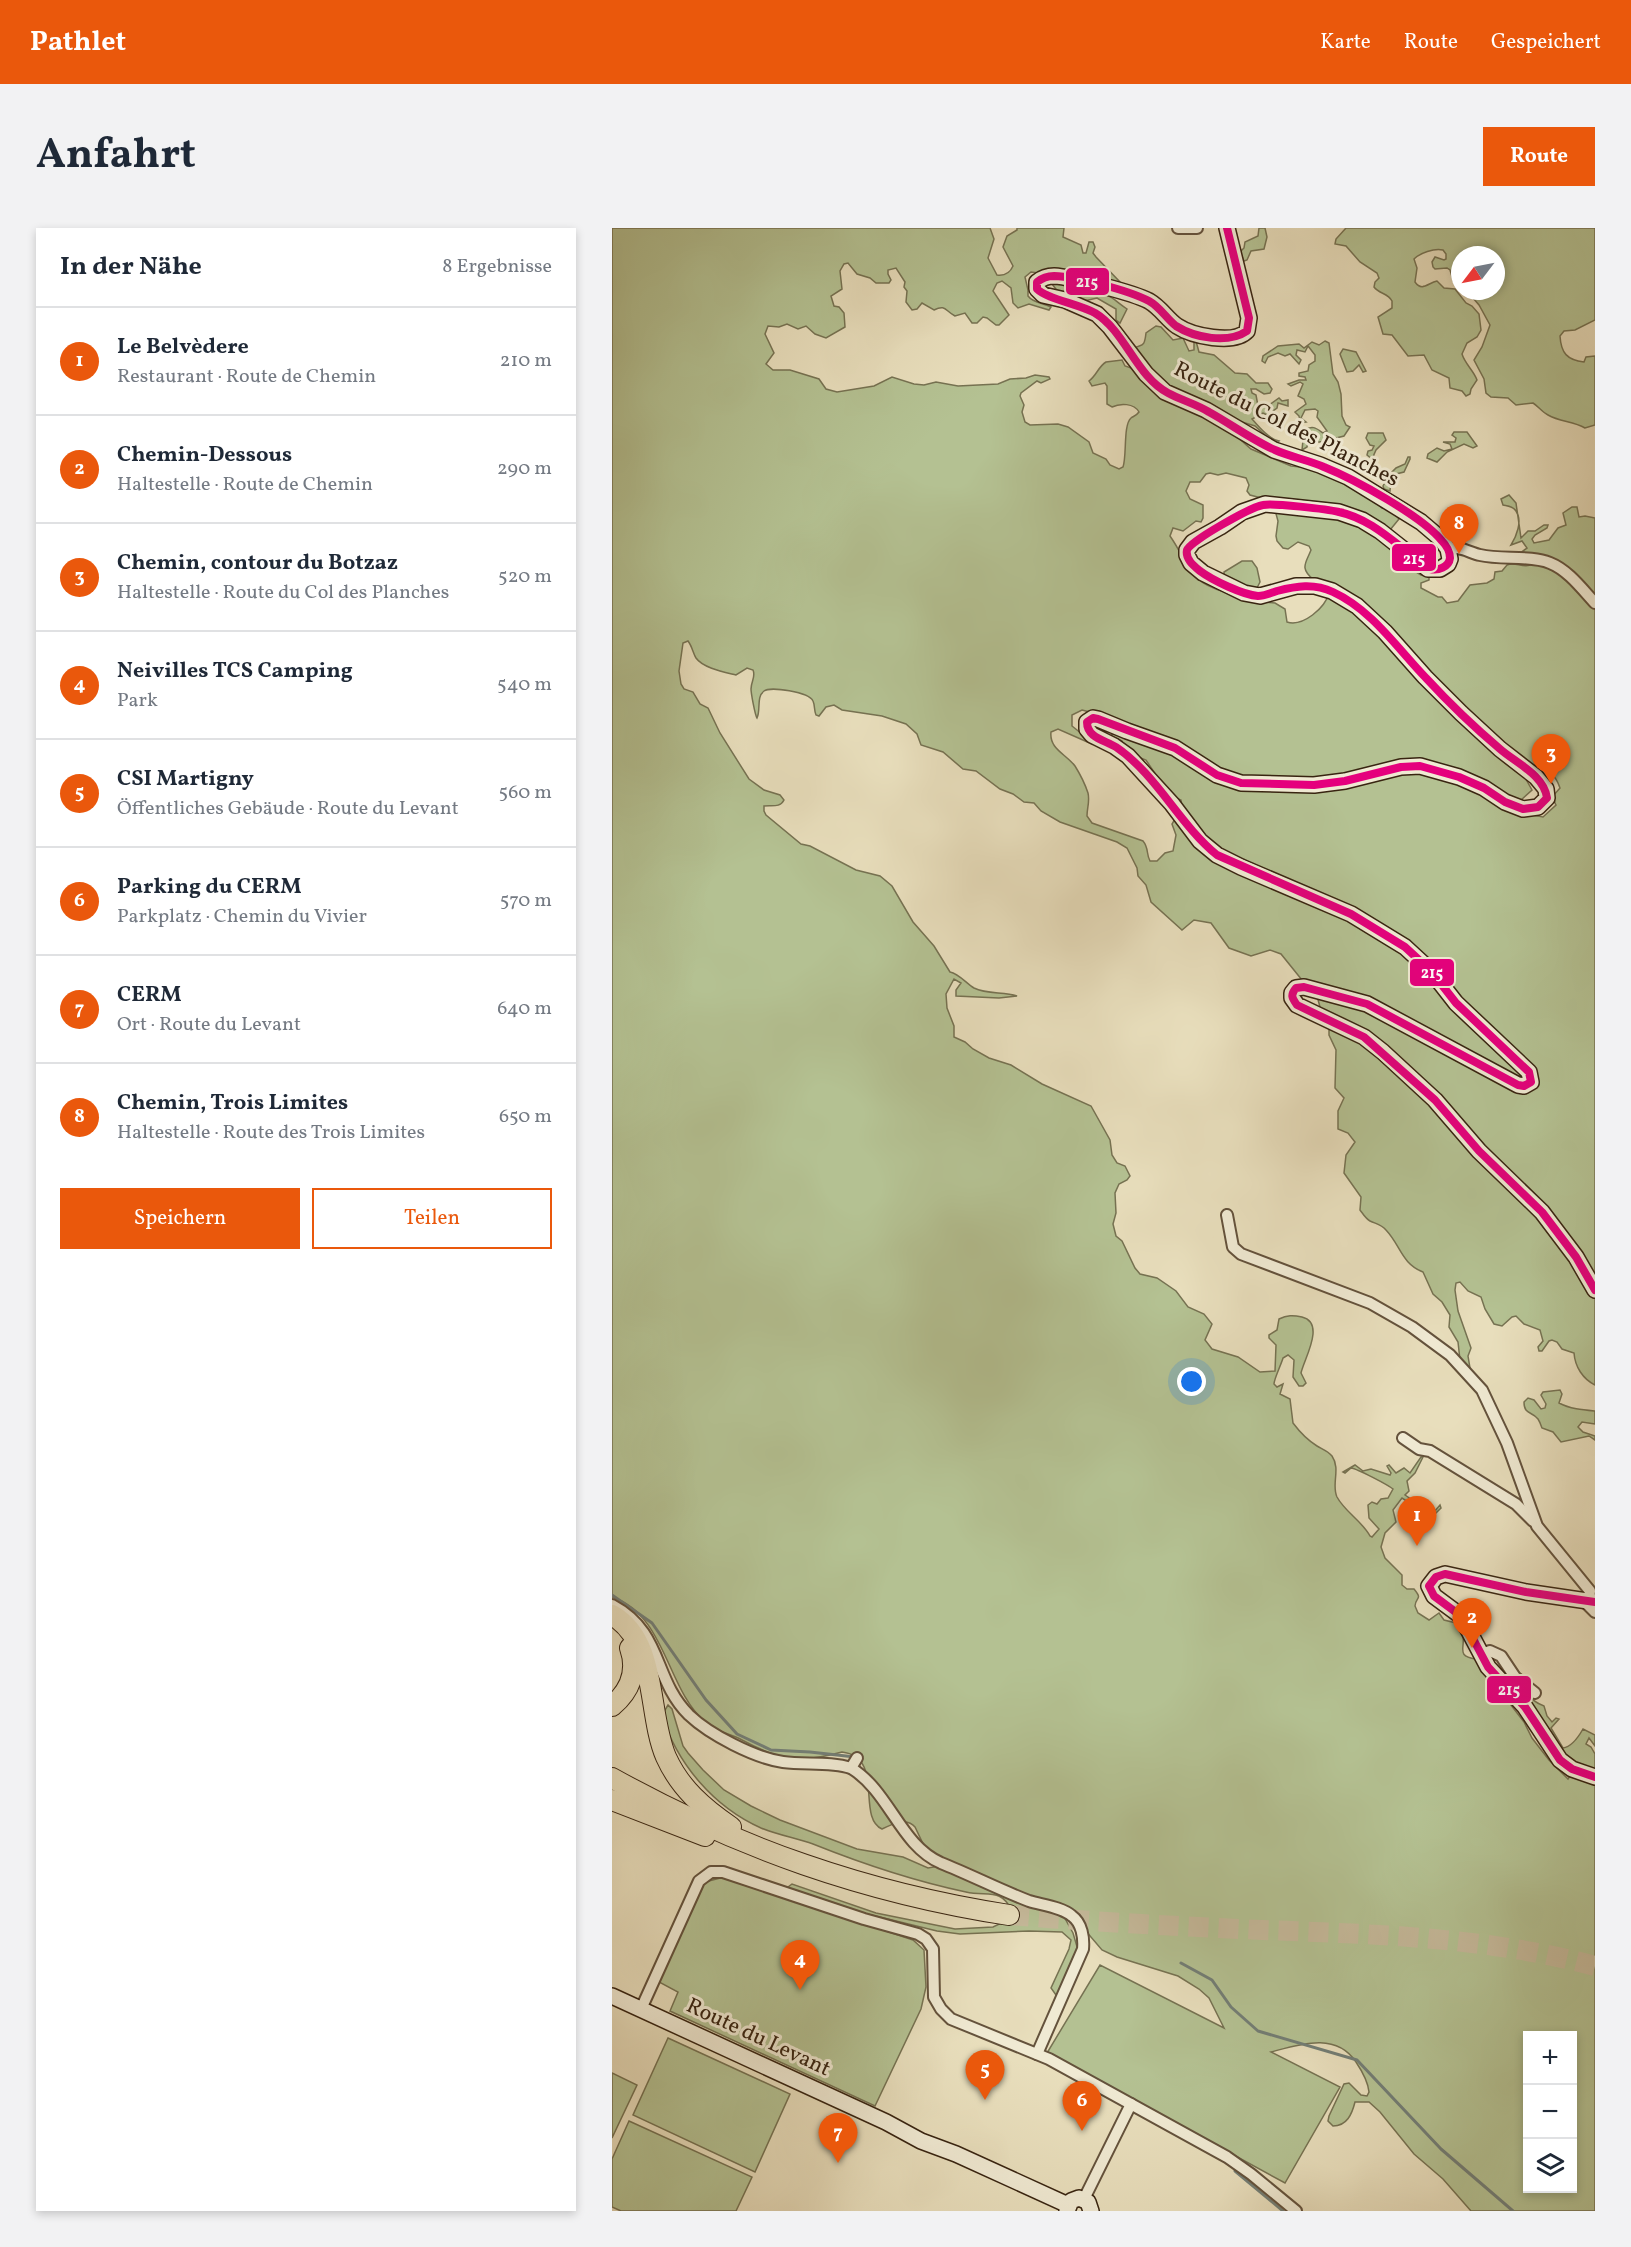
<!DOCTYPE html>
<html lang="de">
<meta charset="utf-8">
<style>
:root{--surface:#fff;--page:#f2f2f3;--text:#1f2937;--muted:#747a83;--line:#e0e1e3;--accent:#ea580c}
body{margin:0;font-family:Vollkorn,serif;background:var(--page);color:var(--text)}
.controls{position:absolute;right:18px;bottom:18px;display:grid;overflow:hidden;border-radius:0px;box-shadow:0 3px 9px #0003}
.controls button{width:54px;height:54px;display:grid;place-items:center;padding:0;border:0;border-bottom:2px solid var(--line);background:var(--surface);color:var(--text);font:30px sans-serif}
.compass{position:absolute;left:839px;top:18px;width:54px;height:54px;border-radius:50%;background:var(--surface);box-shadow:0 3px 9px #0003;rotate:238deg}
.you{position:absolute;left:580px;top:1154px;width:21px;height:21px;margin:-15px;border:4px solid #fff;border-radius:50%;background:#1a73e8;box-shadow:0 0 0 9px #1a73e833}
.badge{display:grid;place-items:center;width:39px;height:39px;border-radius:50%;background:var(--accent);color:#fff;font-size:20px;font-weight:700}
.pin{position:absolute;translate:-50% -50px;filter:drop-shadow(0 2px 3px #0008)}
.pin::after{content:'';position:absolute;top:32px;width:21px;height:18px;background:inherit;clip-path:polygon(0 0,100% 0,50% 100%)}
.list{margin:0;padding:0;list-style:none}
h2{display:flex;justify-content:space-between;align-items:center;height:78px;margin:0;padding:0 24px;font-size:26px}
h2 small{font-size:20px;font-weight:400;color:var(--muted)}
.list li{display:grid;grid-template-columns:39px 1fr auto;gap:18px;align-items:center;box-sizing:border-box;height:108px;padding:0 24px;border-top:2px solid var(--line)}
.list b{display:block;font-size:22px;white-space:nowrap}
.list p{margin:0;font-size:20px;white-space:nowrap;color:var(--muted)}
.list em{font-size:20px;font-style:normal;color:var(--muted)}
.actions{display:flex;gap:12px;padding:18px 24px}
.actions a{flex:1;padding:14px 0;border:2px solid var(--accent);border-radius:0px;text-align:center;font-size:21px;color:var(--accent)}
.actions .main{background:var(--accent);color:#fff}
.icon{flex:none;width:33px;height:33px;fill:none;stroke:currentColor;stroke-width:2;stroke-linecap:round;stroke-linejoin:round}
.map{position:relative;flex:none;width:983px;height:1983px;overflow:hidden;border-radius:0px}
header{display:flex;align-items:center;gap:36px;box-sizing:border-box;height:84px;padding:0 30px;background:var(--accent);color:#fff}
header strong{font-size:28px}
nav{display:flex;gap:33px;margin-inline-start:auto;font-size:21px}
.intro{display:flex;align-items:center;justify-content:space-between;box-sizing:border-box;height:144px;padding:0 36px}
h1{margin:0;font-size:42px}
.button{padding:15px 27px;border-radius:0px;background:var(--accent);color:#fff;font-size:21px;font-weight:700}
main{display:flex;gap:36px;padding:0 36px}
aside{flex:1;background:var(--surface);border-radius:0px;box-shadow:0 3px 9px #0003}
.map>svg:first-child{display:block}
.green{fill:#b4c192;stroke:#767252;stroke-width:1.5;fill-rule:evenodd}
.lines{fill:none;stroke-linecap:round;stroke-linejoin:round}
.stream{stroke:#737e76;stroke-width:3}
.highway-tunnel{stroke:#c5b99a;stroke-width:20;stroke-dasharray:20 10;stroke-linecap:butt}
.street-casing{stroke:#64523c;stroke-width:14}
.secondary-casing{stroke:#382411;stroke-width:18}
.highway-casing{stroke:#382411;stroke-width:22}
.street{stroke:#f0ead3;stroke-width:10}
.secondary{stroke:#f0ead3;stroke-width:15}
.highway{stroke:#e8debc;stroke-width:20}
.bus-1-casing{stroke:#f0ead3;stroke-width:12}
.bus-1{stroke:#e5007d;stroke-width:8}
.labels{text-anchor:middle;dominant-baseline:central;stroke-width:6;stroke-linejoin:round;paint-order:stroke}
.street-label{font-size:22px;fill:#382411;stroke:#f0ead3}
.line-badge{stroke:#f0ead3;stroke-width:2}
.badge-label{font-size:16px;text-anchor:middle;font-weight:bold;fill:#fff}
</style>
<header>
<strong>Pathlet</strong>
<nav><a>Karte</a><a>Route</a><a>Gespeichert</a></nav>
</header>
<div class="intro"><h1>Anfahrt</h1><a class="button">Route</a></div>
<main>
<aside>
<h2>In der Nähe<small>8 Ergebnisse</small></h2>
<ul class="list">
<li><span class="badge">1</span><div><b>Le Belvèdere</b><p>Restaurant · Route de Chemin</p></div><em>210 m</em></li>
<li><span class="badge">2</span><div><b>Chemin-Dessous</b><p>Haltestelle · Route de Chemin</p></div><em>290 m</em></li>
<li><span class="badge">3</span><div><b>Chemin, contour du Botzaz</b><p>Haltestelle · Route du Col des Planches</p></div><em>520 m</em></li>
<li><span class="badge">4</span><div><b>Neivilles TCS Camping</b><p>Park</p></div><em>540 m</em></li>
<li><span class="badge">5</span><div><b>CSI Martigny</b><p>Öffentliches Gebäude · Route du Levant</p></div><em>560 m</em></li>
<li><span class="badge">6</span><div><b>Parking du CERM</b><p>Parkplatz · Chemin du Vivier</p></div><em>570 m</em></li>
<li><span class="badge">7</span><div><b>CERM</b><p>Ort · Route du Levant</p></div><em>640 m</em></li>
<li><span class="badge">8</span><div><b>Chemin, Trois Limites</b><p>Haltestelle · Route des Trois Limites</p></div><em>650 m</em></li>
</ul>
<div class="actions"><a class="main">Speichern</a><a>Teilen</a></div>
</aside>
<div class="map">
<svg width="983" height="1983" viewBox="0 0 983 1983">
<rect width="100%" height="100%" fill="#e8debc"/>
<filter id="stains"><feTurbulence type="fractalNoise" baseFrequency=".00333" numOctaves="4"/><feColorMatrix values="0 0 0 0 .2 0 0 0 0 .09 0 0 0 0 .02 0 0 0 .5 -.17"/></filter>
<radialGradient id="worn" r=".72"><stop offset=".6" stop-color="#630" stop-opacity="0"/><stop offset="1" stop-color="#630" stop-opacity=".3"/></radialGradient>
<!-- green -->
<g class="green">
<path d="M0,0H378L382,11L376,30L385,47C393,48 398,45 401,38L391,19L395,8L405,2V0H452L451,9L469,17L471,25H474L477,14H481L483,19L481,25L484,29L508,54L507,57L476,60L479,65C500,66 499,70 515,81L508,95L504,92V81L485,70L472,73L447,65L440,56V54L472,47L443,41L427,45L419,44L413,49L416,62V68C421,75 431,75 439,79L437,82L417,76L406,80L401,75L399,60L390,53L385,55L381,63L397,87L387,97H384L375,90L371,89L365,95H360L353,85L343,88C333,83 334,76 322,82L310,75L305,81L300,82L294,74L295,63L292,59L293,54L284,40L276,42V46L279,52L277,55H264L258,50L245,46L236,35L232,36L228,43L230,61L219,68L222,78L227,79L232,85L233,99L214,110L203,106L194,98L186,101L175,96L167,99L156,98L153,106L162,125L154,136L161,142H178L207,151L214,161L225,164L262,158L280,149L302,156L312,157L324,154L346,158L386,156L398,151L414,150L423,147L437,149L438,151L429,155L425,153L409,165L408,168L412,177L410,184L413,194L418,197L446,196L456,199L477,214L481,225L494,231L498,237L507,241L511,239C515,228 511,197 519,190C522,188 525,187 527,184C522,175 508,175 500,179L495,176V158L493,155L480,158L477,153C485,147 486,139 494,134L510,132L513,138L519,140V122C529,114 532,123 534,105L544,98L549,99L561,112L571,110L577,123L582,122V114L584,113L587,124L602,127L623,145L635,146L644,155H656L660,161L658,165L652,166L644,161H639L640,165L644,167L646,178L657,177L667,170L670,173L676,172V178L666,175L665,180L661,183L666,194H662L660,189L651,185L640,191C647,199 657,211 667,213L665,215L655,209L643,198L617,190L621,205L639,221L679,238L698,240L724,251L761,271L770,280L779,281L787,291L778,302L781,323L785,328L794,333L799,341L809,347L817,349V352L809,355V360L826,369H830L835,375L846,373L858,357L875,355L882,351L883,344L890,343L895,337C904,333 912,342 922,335L907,326L915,320L910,313L899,317C904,309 911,293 904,283C901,278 895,278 891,277L889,271L897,267L904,275L909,310L916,303H923L932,297H936L935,300L923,307L920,311L922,315L937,312L946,300L954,297L951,285L960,279H965L967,289L973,288L983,290V1157C971,1151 963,1139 962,1125L950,1121L945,1114L940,1112L937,1113L930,1123H927L926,1119L931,1113L928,1102L912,1096L904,1088L900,1089L890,1098L882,1096L873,1081L869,1069L856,1063L848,1054L844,1055L843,1062L846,1083L859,1120L856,1128L858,1140L848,1132L846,1114L837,1099L838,1087L830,1074L821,1066L811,1044C789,1035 789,1018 774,1002C769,996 764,996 758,993C754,991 751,986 748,982L749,969L732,945L734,927L743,914L736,905L726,901V883L732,870L723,860L724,822L717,807V801L719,799L708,779L705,768L694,757L669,726L658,722L639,728L617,720L599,695L582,692L570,702L539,674L534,657L526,648L525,640L515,620L505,614L448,594L429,583L422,575L412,574L401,566L388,561L364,543L351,541L331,524L309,517L305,506L294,496L270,488L230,482L222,477L214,479L207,488L204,487C202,483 203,477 201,473C197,464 158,458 152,463C144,469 149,482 145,490C143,487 139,465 139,461C139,453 144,449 141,442L135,440L124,447C112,444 91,440 84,430C81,425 80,418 76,413L71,415L67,443L69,456L72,461L81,464L88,476L96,480L108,505L137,551L152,562L168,567L172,572C168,580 160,577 152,578V583L154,587L189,616L198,618L244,642L268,648L280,658L301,694L322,718L338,744C347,746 354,755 362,760C376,767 392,763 405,768L387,770L344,768V762L349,755L342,751L334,766L335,780L342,798V809L353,814L361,821L377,830L399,837L430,856L479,878L498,912L500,927L505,935L513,938L518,948L515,952L507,956L503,965L504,985L501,996L504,1008L510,1013L523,1040L528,1046L545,1050L564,1063L576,1079L592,1086L600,1096L593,1112L600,1121L626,1129L648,1144L663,1143L664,1117L657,1110V1107L665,1102L667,1091C675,1087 681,1087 690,1089C714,1095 692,1131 689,1145L694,1155L691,1158H687L681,1149L682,1132L676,1127L671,1130C669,1137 662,1151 662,1156L665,1159L671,1156L668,1166L678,1171L681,1195C687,1203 697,1213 705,1218C710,1221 716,1223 720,1228C729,1241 719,1257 725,1269C733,1284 750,1293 758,1308L760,1309L767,1301L757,1290L756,1277L760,1274L765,1276L769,1271L776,1270L781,1261C776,1257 746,1241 739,1240L733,1245L731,1244L743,1237L751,1243L759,1241L778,1247L779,1245L775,1238L777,1237L784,1245L792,1240L798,1245L809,1229H811L803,1245L795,1253L797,1263L793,1267L818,1284H822L828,1277L829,1280L821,1288L813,1285L790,1270L781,1282L784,1294L773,1305L769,1319L773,1330L790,1347V1357L795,1361H802C811,1372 804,1368 803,1378L806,1385L817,1392L827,1385L832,1392L844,1395L847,1403L851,1408C853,1421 844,1428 864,1431L873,1447L879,1451L912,1494L920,1510L937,1532L956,1551L966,1536L956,1532L897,1451C909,1460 919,1474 932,1478L935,1488L940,1494L944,1490L947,1491L939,1500L951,1520C959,1519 967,1508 971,1501L983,1507V1518L977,1510L974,1516L979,1519L983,1526V1983H859L831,1951L802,1926L768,1884L757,1874H743C740,1886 735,1898 721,1898L716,1893L717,1888L732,1856L737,1855L749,1867L755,1868L757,1864C756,1853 750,1843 744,1834C724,1804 689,1816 659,1824L728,1859L673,1955L435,1825L488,1737L612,1800L597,1770L587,1761L566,1748L505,1729L490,1722L473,1702L451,1687L461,1705L466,1722L447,1767H444L439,1760L457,1721L459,1712L450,1704L417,1703L348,1706L325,1703L239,1682L177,1663L176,1659L180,1656L264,1685L343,1701L381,1699L398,1691L400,1683C389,1659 375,1669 354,1664C302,1653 251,1636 201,1616C184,1610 166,1607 149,1600C102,1579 65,1536 50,1487L56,1477L60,1481L71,1518L76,1525L91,1542L112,1562L139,1578L168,1592L245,1621L291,1629L316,1640L322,1639L303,1599C295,1589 280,1596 270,1601C244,1589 273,1529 230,1524C186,1536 169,1533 130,1512C117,1505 104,1504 93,1494C54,1460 54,1387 0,1369ZM598,245L606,247L614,245L634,250L637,257L635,263L638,267L653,271L663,282L666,293L664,308L665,313L671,320L676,321L686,314L697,318L699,322C694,335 687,340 702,352L717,355C717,358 718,362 717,365C713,380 691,399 675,394L673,381L663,375L653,374L645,360L648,354L645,340L640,333H630L612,344L613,364C575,354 577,335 558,308L561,300L571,303L584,293L589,294L591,290V277L578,271L574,263L578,254H588L594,246ZM470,482L485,486L501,505L499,508L510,513L511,517L523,524L526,529L534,532L558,568L569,572L570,579L560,596L564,607L561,623L553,625L545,633H538C534,626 537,620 531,613L480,595L475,588C475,580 478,573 476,565C473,556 468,546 463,538C454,526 437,521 439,504L446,501L480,516V514L460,498V487ZM917,535C932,541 942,542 948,560L940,569L944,577L931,589L921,587L909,572L920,562L911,546ZM915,1808H960V1960H915Z"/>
<polygon points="647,0 653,0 655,9 652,21 639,23 635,32 632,33 628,24 632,20 633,14 646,8"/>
<path d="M734,0H983V92L963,102L952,103L948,108C949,125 955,132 972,134L974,129L983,128V197L973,200C961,193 948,194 936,187C930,184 926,178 921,175L904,177L896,170L879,169L874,165L872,151L862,132L870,119L878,97L867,77L855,63H884V27H848V59L842,55L838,42L835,40L823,41L821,39L820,34L823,29L832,32L834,31V26L831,22C822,20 808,25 802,31L805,40L803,54C810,64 816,55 825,53L832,60L843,61L854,75L860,78L867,86L869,102L865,109L855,115L850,126C853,136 862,143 865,152L859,161L858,166L854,168L850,163L838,160L837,150L820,142L812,127L796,128L780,107L771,106L766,89L780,80V73C776,65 767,66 762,59L763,54L767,50L765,45L748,34L734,18L723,16L724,11Z"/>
<path d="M713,113L717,115L721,146L726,154L729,166L730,188L734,197L738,199L732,208L708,214H696L695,219L690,222L692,202C701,197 704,200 711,205L715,203L705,189L706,183L703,181L693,182L689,190L694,194L688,195L687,188L683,184L694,176L692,171L686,168L691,156L688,154L679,158L676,156L687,152H694L693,149L687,148V145L696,143L697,137L703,133V127L696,118L693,124L685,122L684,127L689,132L687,136L678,126L673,128L666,125L656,129L653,135L650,133L651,128L666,118L687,116L692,120L700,114L707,117Z"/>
<polygon points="731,121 744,124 754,143 751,144 747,137 741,143 735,144 728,126"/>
<polygon points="842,204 855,204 865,218 861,220 852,216 835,224 825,234 815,230 816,226 825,220 832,223 840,221 838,216 831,214 843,214 844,210 840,207"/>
<polygon points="756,205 771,205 774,212 764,222 760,231 755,227 756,223 760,222 762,218 758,217 754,210"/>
<polygon points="796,229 798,229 798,231 792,244 784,246 779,250 778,263 772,261 771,258 775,251 772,245 779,245 784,240 793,236"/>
<path d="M948,1162L950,1166L947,1175C958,1181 971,1182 983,1183V1196L970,1194L966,1199L971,1204L983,1208V1212L977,1208L949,1214L941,1204L930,1200C929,1197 928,1194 926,1191C920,1183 912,1187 912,1174L916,1170L922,1172L929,1181L933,1180L934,1176L929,1167L931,1164Z"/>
<polygon points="112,1649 301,1712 312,1722 314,1759 309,1781 263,1878 58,1783 66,1764 47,1754 93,1654"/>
<polygon points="56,1810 178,1866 143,1944 21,1887"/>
<polygon points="0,1845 25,1857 0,1910"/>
<polygon points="17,1893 140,1949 124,1983 9,1983 0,1979 0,1931"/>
</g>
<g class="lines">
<!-- stream -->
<g class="stream">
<polyline points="0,1367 40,1395 94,1472 125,1506 159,1522 198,1524 243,1529"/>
<polyline points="569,1735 600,1752 619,1779 646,1803 745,1832 829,1921 901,1983"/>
<polyline points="623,1943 671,1983"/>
</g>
<!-- highway-tunnel -->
<path class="highway-tunnel" d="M397,1687C481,1694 565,1698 650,1702C761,1706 875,1709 983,1738"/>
<!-- street casing -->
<g class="street-casing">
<g id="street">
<polyline points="566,0 585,0"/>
<path d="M836,321C847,317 858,325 868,327C890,332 918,327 938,335C956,342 970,361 983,375"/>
<polyline points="615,987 621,1019 629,1026 758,1075 800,1099 838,1127 870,1162 895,1215 925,1298 978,1363 977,1373"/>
<polyline points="791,1210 807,1221 818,1223 904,1276 921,1293"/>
<polyline points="972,1373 983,1384"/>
<path d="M0,1377C52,1405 40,1450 77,1487C98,1507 143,1530 171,1534C193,1537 218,1533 239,1540C278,1564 288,1617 329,1635C359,1647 388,1662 417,1673C430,1677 450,1679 460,1688C470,1695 472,1710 471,1721L425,1826"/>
<polyline points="869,1426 878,1423 889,1428 903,1449 923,1465"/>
<polyline points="239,1540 245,1530"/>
<polyline points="29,1781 87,1653 99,1644 111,1644 252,1691 306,1706 314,1711 321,1721 322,1769 329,1781 339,1791 437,1831 615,1929 639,1946 684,1983"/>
<polyline points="472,1971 519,1876"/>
</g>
</g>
<!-- secondary casing -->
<g class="secondary-casing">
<g id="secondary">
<path d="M615,0L637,90L635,103C622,117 580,108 565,98C555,91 549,80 537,73C522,65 460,49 442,48C436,48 430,50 425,54V61L431,67L453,72L485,86L498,99L534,146L553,164L594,182L662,222L708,237L736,249L809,294L829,311L836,321L838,331L836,336L828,341H816L768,303L750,292L727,284L653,276L630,284L608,299L581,314L575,322V327L579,335L591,345L632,365L648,368L684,358H703L720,363L745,378L773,404L813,449L849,485L888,521L924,549L934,561L935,570L926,579L911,581L893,574L872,560L847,549L808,538L789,539L733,553L702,557L629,555L605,547L563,520L515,503L486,491L481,490L475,494V501L480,507L502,518L516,528L560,576L588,613L605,627L629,639L739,686L793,719L819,743L844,775L917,844L919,854L912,858L906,857L755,776L692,759L684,760L680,765V770L685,777L752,809L771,824L823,872L867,923L930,984L964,1029L983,1062"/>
<polyline points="983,1374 914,1364 833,1346 824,1349 817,1358 822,1368 849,1388 876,1439 913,1479 948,1532 960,1541 983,1549"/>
<polyline points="0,1768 274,1894 309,1913 344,1926 456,1977"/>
<polyline points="455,1983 459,1973 467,1970 476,1974 479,1983"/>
</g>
</g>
<!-- highway casing -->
<g class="highway-casing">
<g id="highway">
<path d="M0,1387C46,1413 35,1485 54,1529C68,1560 91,1580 119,1599"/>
<path d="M0,1478C18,1463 26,1443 18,1420"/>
<path d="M0,1550C126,1620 254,1665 397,1687"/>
<polyline points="0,1572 93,1608"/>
</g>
</g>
<!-- street -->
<use href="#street" class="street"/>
<!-- secondary -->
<use href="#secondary" class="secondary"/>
<!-- highway -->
<use href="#highway" class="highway"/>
<!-- bus-1 casing -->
<g class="bus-1-casing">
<g id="bus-1">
<path d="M615,0L637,90L635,103C616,116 583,110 564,98C554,90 548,79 537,73C516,62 465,49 442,48C436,48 430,50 425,54V61C435,71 467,76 483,85C513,103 524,148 556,165C569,172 584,176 597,184C619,196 640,212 663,222C679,229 696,232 712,239C742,251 810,288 830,313C834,317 838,324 838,330C837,339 826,343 818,341C811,339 804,331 798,326C776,309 755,290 727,284C715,281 661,275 651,277C639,279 578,313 575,322C573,331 582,338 588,343C600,352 631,367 646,368C652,368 659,365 665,363C684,358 702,355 721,364C760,382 785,420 814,450C837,475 862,499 888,521C904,535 932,547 935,570L926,579L911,581L893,574L872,560L847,549L808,538L789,539L733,553L702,557L629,555L605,547L563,520L486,491L481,490L475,494C475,510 493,512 504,519C545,547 567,596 605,627L739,686L793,719L819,743L844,775L917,844L919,854L912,858L906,857L755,776L692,759L684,760C678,767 680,770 685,777L752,809L823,872L867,923L930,984L964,1029L983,1062"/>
<polyline points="983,1374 914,1364 833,1346 824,1349 817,1358 822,1368 849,1388 876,1439 913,1479 948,1532 960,1541 983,1549"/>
</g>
</g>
<!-- bus-1 -->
<use href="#bus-1" class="bus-1"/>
</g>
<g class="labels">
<!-- street labels -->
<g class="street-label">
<text transform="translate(674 197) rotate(27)">Route du Col des Planches</text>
<text transform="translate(146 1810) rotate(25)">Route du Levant</text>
</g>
</g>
<g class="line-badge">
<rect x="453" y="39" width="45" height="29" rx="6" fill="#e5007d"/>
<rect x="779" y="315" width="46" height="29" rx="6" fill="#e5007d"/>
<rect x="797" y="730" width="46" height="29" rx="6" fill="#e5007d"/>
<rect x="874" y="1447" width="46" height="29" rx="6" fill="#e5007d"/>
</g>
<g class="badge-label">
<text x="475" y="59">215</text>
<text x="802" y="336">215</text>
<text x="820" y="750">215</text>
<text x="897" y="1467">215</text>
</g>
<rect width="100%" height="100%" filter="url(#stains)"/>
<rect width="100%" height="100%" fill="url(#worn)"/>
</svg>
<div class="controls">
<button>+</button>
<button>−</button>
<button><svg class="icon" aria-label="layers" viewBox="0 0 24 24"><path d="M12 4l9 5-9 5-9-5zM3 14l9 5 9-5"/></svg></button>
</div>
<svg class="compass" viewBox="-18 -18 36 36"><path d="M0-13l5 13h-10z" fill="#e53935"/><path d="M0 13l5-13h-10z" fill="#747a83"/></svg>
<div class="you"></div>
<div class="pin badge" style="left:805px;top:1318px">1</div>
<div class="pin badge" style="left:860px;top:1420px">2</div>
<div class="pin badge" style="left:939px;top:556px">3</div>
<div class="pin badge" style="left:188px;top:1762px">4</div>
<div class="pin badge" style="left:373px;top:1872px">5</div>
<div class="pin badge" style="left:470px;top:1903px">6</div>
<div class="pin badge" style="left:226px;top:1935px">7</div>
<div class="pin badge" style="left:847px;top:326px">8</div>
</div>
</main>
